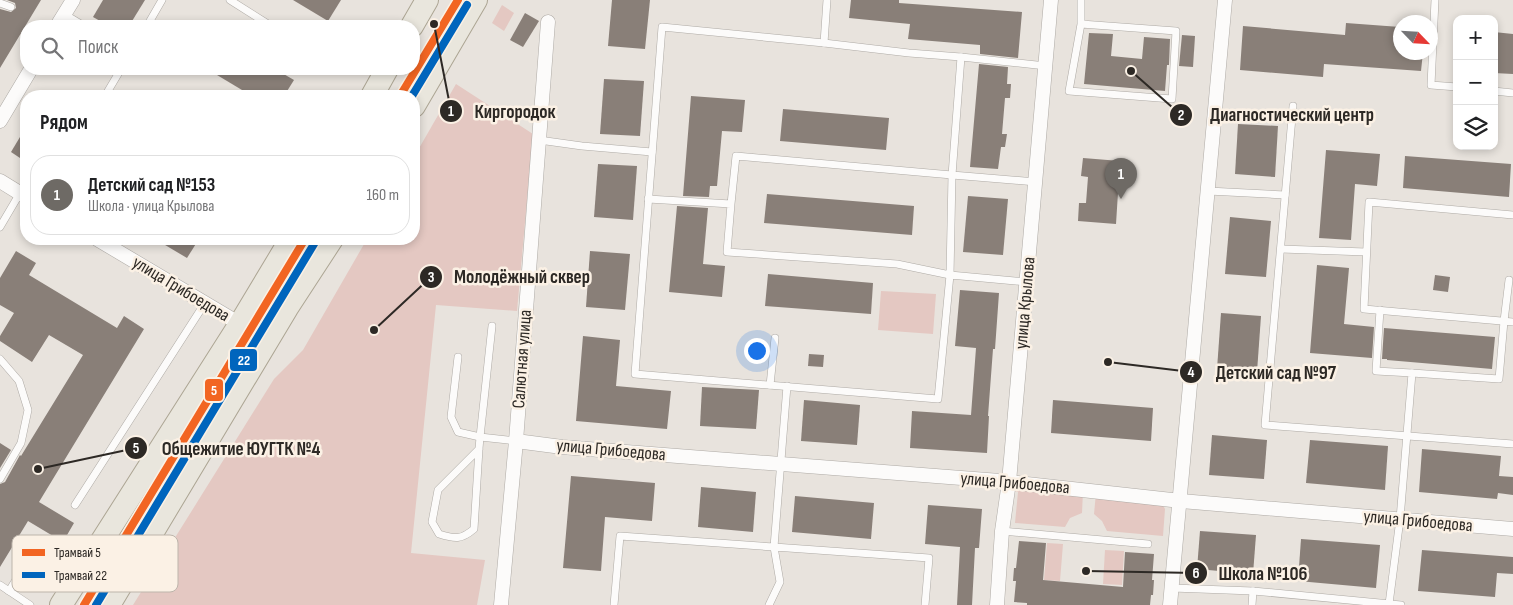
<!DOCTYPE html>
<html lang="ru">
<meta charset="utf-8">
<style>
:root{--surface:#fff;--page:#f6f6f6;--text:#202124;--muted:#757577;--line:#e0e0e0;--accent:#6e6a65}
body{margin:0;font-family:"Sofia Sans Condensed",sans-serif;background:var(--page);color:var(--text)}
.controls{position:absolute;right:15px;top:15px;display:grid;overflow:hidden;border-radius:10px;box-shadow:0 2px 8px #0003}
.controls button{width:45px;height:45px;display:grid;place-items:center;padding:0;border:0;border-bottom:1px solid var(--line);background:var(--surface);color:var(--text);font:25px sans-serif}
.compass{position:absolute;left:1393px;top:15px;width:45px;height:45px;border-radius:50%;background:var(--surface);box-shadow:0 2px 8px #0003;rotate:115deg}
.you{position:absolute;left:756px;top:350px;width:18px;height:18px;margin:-12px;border:4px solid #fff;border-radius:50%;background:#1a73e8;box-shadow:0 0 0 8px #1a73e833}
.badge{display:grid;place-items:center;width:32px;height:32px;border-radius:50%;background:var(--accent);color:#fff;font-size:16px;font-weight:700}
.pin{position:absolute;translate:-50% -41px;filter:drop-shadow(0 1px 2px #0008)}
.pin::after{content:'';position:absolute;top:26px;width:18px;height:15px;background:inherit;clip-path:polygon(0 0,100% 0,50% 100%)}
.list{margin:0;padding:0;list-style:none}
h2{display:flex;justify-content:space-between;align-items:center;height:65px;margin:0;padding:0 20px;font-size:21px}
h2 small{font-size:16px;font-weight:400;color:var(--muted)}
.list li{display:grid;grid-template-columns:32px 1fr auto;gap:15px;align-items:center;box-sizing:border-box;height:80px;margin:0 10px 10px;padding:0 10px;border:1px solid var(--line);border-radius:20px}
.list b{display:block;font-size:19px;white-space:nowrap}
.list p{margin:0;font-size:16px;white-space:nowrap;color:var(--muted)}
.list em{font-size:16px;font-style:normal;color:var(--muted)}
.icon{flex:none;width:28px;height:28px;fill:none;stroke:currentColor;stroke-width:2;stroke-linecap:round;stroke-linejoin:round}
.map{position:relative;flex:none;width:1513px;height:605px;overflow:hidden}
.search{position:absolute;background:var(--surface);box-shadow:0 2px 8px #0003;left:20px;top:20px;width:400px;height:55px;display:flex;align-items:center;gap:12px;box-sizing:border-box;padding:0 18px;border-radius:20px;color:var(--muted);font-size:19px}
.panel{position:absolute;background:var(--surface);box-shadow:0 2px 8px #0003;left:20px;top:90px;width:400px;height:155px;border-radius:20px}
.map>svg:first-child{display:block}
.green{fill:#e4c8c2}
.building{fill:#897f78}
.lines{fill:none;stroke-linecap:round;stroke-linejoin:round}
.service-casing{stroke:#aeaaa5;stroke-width:8}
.minor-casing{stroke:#aeaaa5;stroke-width:15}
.primary-casing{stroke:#aca593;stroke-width:24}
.service{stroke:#fcfbfa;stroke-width:7}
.minor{stroke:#fcfbfa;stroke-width:14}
.primary{stroke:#e9e6dd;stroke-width:22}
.tram-1-casing{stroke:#fbf1e5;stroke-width:11}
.tram-2-casing{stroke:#fbf1e5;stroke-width:11}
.tram-1{stroke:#f26522;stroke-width:8}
.tram-2{stroke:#0065bd;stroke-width:8}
.labels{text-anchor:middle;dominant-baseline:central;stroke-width:5;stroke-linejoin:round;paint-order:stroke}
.street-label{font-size:18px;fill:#2d2925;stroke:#fbf1e5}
.key{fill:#fbf1e5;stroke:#bdb5ab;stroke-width:1}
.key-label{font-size:14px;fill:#2d2925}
.leader{fill:none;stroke:#2d2925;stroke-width:2}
.callout-dot{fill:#2d2925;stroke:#fbf1e5;stroke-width:2}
.mark-label{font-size:15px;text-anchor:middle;font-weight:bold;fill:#fff}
.callout-label{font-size:19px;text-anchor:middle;font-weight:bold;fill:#2d2925;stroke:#fbf1e5;stroke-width:5;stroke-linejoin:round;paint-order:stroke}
.line-badge{stroke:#fbf1e5;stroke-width:2}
.badge-label{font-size:14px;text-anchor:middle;font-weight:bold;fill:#fff}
</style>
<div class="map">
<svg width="1513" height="605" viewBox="0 0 1513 605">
<rect width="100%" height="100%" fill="#e8e3dd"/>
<!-- green -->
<g class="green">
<polygon points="502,5 514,13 504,31 492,23"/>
<polygon points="456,84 533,134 517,311 436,305 411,553 485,560 477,605 133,605 274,379 303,350 367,239 414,239 414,157"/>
<polygon points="881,291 936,294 933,334 878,330"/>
<polygon points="1019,486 1083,491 1082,513 1070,518 1065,527 1015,523 1018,492 1014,491"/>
<polygon points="1096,493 1159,498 1165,509 1163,536 1107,531 1102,521 1094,514"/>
<polygon points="1047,543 1063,544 1060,581 1044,580"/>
<polygon points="1105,550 1124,551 1122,585 1103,584"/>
</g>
<!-- building -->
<g class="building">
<polygon points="7,0 41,0 0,68 0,9 11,12 16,8 15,3"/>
<polygon points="103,0 145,0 129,26 109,26 93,17"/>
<polygon points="293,0 341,0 328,21"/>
<polygon points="612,0 650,0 645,49 608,46"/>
<polygon points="851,0 899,0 899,3 1022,12 1018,58 980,54 980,45 908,39 910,24 849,18"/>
<polygon points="525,13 539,21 523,47 510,40"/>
<polygon points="1346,23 1400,27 1400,52 1423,52 1421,71 1324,64 1323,77 1240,70 1243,26 1345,35"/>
<polygon points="1494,32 1513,34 1513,74 1494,73"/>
<polygon points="1089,33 1113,34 1111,56 1142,59 1144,37 1170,39 1169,65 1167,65 1165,91 1084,84"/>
<polygon points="1182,35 1195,36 1193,67 1179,66"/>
<polygon points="979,64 1008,67 1007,84 1011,84 1010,98 1005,98 1002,134 1007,134 1005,147 1001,147 998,169 970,167"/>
<polygon points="207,69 275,69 294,80 284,96 252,96"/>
<polygon points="604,79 644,81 640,136 600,134"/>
<polygon points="691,96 745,100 742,132 722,131 717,186 710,186 709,197 683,196"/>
<polygon points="783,109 889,118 886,150 780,141"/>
<polygon points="1238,124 1278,126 1275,177 1235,174"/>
<polygon points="26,127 26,162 11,152"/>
<polygon points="1326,150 1380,154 1377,186 1355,184 1351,240 1319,238"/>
<polygon points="1405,156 1511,164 1509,197 1403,188"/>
<polygon points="1083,158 1120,161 1116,224 1078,221 1079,203 1086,203 1088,177 1081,176"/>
<polygon points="598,164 637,166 633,220 594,217"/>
<polygon points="767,194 914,206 912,235 764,223"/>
<polygon points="968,196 1008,199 1003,255 963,252"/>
<polygon points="677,206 708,208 703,264 725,266 722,297 669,292"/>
<polygon points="1230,217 1271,221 1266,277 1225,274"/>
<polygon points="155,239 199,239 187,258"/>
<polygon points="16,251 36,263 29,275 117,328 124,316 144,329 39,502 74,523 63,542 28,521 0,567 0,484 5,482 20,455 21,456 83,355 49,335 32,362 0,341 0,336 14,313 0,305 0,278"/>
<polygon points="590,251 630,254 625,310 586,307"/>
<polygon points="1317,265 1349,268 1344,324 1374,327 1372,358 1310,353"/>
<polygon points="768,274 873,283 871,314 765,306"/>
<polygon points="1435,275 1450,277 1448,292 1433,290"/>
<polygon points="960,290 999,293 995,349 993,349 988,416 989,416 987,453 910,448 912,411 971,415 976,348 955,346"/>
<polygon points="1221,313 1261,316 1257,372 1217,369"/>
<polygon points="1384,328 1495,337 1492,369 1387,360 1387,359 1382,359"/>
<polygon points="583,336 620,340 616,386 671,391 667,429 576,421"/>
<polygon points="809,354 824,355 823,367 808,366"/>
<polygon points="702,387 759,390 756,429 700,426"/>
<polygon points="804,400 860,405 857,445 801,441"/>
<polygon points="1053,400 1153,408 1151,441 1051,433"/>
<polygon points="1212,435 1267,440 1264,479 1209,475"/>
<polygon points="1310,440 1388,446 1385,490 1306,483"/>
<polygon points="0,443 11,450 0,468"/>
<polygon points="1422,449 1501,456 1499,476 1513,477 1513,495 1498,493 1497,499 1419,492"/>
<polygon points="571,476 655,483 652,521 605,517 601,571 563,568"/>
<polygon points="701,487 756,492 753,532 698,527"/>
<polygon points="795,496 874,503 871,539 792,532"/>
<polygon points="928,505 982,509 979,548 975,548 972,605 957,605 960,547 925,544"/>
<polygon points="1200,531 1256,535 1253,574 1197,569"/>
<polygon points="1301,539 1380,545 1376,588 1298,581"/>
<polygon points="1019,541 1046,543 1043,580 1123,587 1125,552 1154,554 1152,580 1154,580 1153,595 1151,595 1150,605 1027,605 1027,603 1014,602 1016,581 1013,581 1014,568 1016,568"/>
<polygon points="1422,550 1513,557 1513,574 1497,573 1495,597 1418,591"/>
</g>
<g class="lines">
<!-- service casing -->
<g class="service-casing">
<g id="service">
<polyline points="230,0 271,26"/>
<polyline points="1435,0 1431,85 1457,87"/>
<polyline points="0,3 11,7"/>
<polyline points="64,14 84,26"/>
<polyline points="1081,24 1176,31 1172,99 1069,91 1081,24 1081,0"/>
<polyline points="147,26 162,0"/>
<polyline points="824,43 827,0"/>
<polyline points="961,57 1046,66"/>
<polyline points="1494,91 1513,93"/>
<polyline points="105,96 121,69"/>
<polyline points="1293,106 1265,425 1513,444"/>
<polyline points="539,140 582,146 652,152"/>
<polyline points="1208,191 1285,195"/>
<polyline points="648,199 731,204 736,156 952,175 950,275 897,264 727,252 731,204"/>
<polyline points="1513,215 1369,202 1364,309 1513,322"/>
<polyline points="0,227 20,193"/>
<polyline points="1281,249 1366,252"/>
<polyline points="1027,282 950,275 938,399 635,374 662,27 824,43 909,53 961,57 952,175 1036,182"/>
<polyline points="1380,310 1376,371 1412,373 1400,519 1389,604"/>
<polyline points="458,357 451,417 458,432 480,437 516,441"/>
<polyline points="0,359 19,381 28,410 21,443 0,479"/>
<polyline points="1412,373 1499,379 1504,321 1509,280"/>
<polyline points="770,385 775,338"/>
<path d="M479,449L438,490L432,522L439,534C455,539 461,540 474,529L479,449L480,437L492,326"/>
<polyline points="75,505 205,303"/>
<polyline points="1002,531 1148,544"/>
<polyline points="0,585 30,605"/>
<polyline points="1172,588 1253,591 1401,605"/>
<polyline points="9,591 39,542"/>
<polyline points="614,605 620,536 774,547 787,386"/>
<polyline points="769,605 780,582 774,547 929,558 925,605"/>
<polyline points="1252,605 1253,591"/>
</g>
</g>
<!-- minor casing -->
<g class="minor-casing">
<g id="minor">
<polyline points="57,26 73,0"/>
<polyline points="0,121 31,69"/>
<polyline points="0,181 26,197"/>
<polyline points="97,239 240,324"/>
<polyline points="516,441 562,447 1000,481 1181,501 1513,529"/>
<polyline points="501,605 516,441 548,22"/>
<polyline points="997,605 1002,531 1009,482 1051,0"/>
<polyline points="1170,605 1225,0"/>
</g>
</g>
<!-- primary casing -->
<g class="primary-casing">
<g id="primary">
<polyline points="412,26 427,0"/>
<polyline points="372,96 387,69"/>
<polyline points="414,106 476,0"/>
<polyline points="61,605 240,324 291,239"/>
<polyline points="109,605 287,308 332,239"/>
</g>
</g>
<!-- service -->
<use href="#service" class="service"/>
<!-- minor -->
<use href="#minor" class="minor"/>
<!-- primary -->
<use href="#primary" class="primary"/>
<!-- tram-1 casing -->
<g class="tram-1-casing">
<g id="tram-1">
<polyline points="400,96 458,0"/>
<polyline points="84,605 305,239"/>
</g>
</g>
<!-- tram-2 casing -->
<g class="tram-2-casing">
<g id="tram-2">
<polyline points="412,96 467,5"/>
<polyline points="96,605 314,244"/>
</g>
</g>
<!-- tram-1 -->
<use href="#tram-1" class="tram-1"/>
<!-- tram-2 -->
<use href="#tram-2" class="tram-2"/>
</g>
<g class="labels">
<!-- street labels -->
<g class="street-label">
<text transform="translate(181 289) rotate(31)">улица Грибоедова</text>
<text transform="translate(1025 303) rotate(-85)">улица Крылова</text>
<text transform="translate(522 359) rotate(-86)">Салютная улица</text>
<text transform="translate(611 450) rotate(5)">улица Грибоедова</text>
<text transform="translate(1015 483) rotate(5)">улица Грибоедова</text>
<text transform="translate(1418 521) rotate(5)">улица Грибоедова</text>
</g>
</g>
<!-- legend -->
<rect x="12" y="535" width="166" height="57" rx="8" class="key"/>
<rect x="22" y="549" width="23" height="7" fill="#f26522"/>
<rect x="22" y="572" width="23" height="6" fill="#0065bd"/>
<g class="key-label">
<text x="54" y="557">Трамвай 5</text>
<text x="54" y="580">Трамвай 22</text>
</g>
<!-- callouts -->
<path class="leader" d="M434 24L451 111M1131 71L1181 115M374 330L431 277M1108 362L1191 372M38 469L136 448M1086 571L1196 573"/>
<g class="callout-dot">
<circle cx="434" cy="24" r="5"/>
<circle cx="1131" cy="71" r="5"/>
<circle cx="374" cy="330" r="5"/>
<circle cx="1108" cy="362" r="5"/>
<circle cx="38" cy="469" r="5"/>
<circle cx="1086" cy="571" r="5"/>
<circle cx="451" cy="111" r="12"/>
<circle cx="1181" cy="115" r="12"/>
<circle cx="431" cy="277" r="12"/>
<circle cx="1191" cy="372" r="12"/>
<circle cx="136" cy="448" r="12"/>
<circle cx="1196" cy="573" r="12"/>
</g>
<g class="mark-label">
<text x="451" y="116">1</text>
<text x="1181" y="120">2</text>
<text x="431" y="282">3</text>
<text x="1191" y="377">4</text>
<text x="136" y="453">5</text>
<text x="1196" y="578">6</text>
</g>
<g class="callout-label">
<text x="515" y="118">Киргородок</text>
<text x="1292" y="121">Диагностический центр</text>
<text x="522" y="283">Молодёжный сквер</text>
<text x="1276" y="379">Детский сад №97</text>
<text x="241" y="455">Общежитие ЮУГТК №4</text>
<text x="1263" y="580">Школа №106</text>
</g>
<g class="line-badge">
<rect x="229" y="348" width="29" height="24" rx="5" fill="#0065bd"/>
<rect x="204" y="378" width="20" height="24" rx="5" fill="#f26522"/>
</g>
<g class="badge-label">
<text x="244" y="365">22</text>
<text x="214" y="395">5</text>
</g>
</svg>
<div class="controls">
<button>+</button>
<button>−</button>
<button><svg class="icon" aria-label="layers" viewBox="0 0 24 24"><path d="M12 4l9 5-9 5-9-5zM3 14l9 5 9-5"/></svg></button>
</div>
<svg class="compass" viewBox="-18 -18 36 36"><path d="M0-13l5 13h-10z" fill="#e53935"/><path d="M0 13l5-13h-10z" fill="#757577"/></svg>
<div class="you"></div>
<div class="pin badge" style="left:1121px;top:199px">1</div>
<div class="search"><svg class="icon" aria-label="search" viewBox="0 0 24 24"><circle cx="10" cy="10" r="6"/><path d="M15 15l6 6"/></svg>Поиск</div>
<section class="panel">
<h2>Рядом<small></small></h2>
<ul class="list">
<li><span class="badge">1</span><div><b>Детский сад №153</b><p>Школа · улица Крылова</p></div><em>160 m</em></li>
</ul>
</section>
</div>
